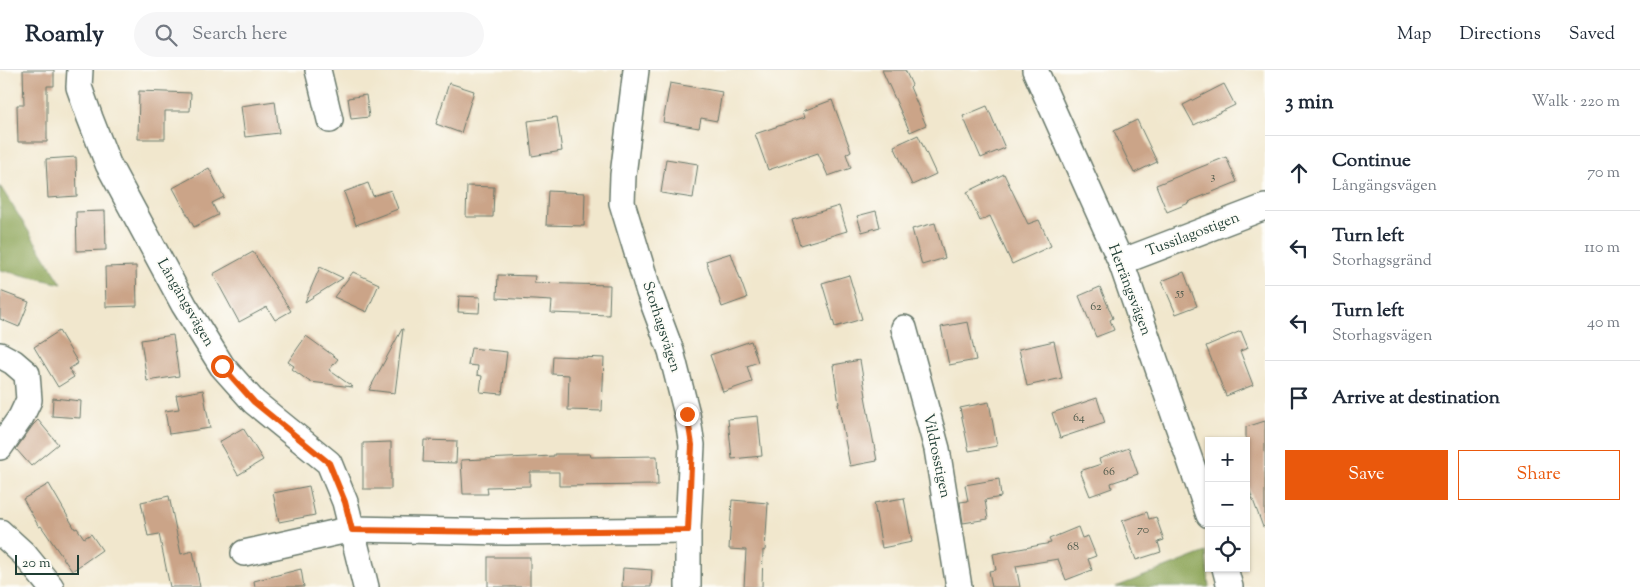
<!DOCTYPE html>
<meta charset="utf-8">
<style>
:root{--surface:#fff;--page:#f6f6f7;--text:#1f2937;--muted:#747a83;--line:#e0e1e3;--accent:#ea580c}
body{margin:0;font-family:"Sorts Mill Goudy",serif;background:var(--page);color:var(--text)}
.controls{position:absolute;right:15px;bottom:15px;display:grid;overflow:hidden;border-radius:0px;box-shadow:0 1px 4px #0004}
.controls button{width:45px;height:45px;display:grid;place-items:center;padding:0;border:0;border-bottom:1px solid var(--line);background:var(--surface);color:var(--text);font:25px sans-serif}
.scale{position:absolute;left:15px;bottom:12px;width:64px;box-sizing:border-box;padding-left:5px;border:2px solid #1f3d34;border-top:0;font-size:14px;line-height:18px;white-space:nowrap;color:#1f3d34;-webkit-text-stroke:4px #fdfcf7;paint-order:stroke}
.stop{position:absolute;width:15px;height:15px;margin:-11px;border:4px solid #ea580c;border-radius:50%;background:#fff}
.stop.end{background:#ea580c;border-color:#fff;box-shadow:0 1px 5px #0008}
.list{margin:0;padding:0;list-style:none}
h2{display:flex;justify-content:space-between;align-items:center;height:65px;margin:0;padding:0 20px;font-size:21px}
h2 small{font-size:16px;font-weight:400;color:var(--muted)}
.list li{display:grid;grid-template-columns:32px 1fr auto;gap:15px;align-items:center;box-sizing:border-box;height:75px;padding:0 20px;border-top:1px solid var(--line)}
.list b{display:block;font-size:19px;white-space:nowrap}
.list p{margin:0;font-size:16px;white-space:nowrap;color:var(--muted)}
.list em{font-size:16px;font-style:normal;color:var(--muted)}
.actions{display:flex;gap:10px;padding:15px 20px}
.actions a{flex:1;padding:11px 0;border:1px solid var(--accent);border-radius:0px;text-align:center;font-size:18px;color:var(--accent)}
.actions .main{background:var(--accent);color:#fff}
.icon{flex:none;width:28px;height:28px;fill:none;stroke:currentColor;stroke-width:2;stroke-linecap:round;stroke-linejoin:round}
.map{position:relative;flex:none;width:1265px;height:517px;overflow:hidden}
header{display:flex;align-items:center;gap:30px;box-sizing:border-box;height:70px;padding:0 25px;background:var(--surface);border-bottom:1px solid var(--line)}
header strong{font-size:24px}
nav{display:flex;gap:28px;margin-inline-start:auto;font-size:18px}
.search{width:350px;height:45px;background:var(--page);display:flex;align-items:center;gap:12px;box-sizing:border-box;padding:0 18px;border-radius:28px;color:var(--muted);font-size:19px}
main{display:flex}
aside{flex:1;background:var(--surface)}
.map>svg:first-child{display:block}
.forest{fill:#8aa354;stroke:#547044}
.building{fill:#cba488}
.lines{fill:none;stroke-linecap:round;stroke-linejoin:round}
.minor-casing{stroke:#68786a;stroke-width:28}
.minor{stroke:#fff;stroke-width:25}
.route{stroke:#ea580c;stroke-width:6}
.labels{text-anchor:middle;dominant-baseline:central;stroke-width:4;stroke-linejoin:round;paint-order:stroke}
.number-label{font-size:12px;fill:#4a5749}
.street-label{font-size:15px;fill:#1f3d34;stroke:#fdfcf7}
</style>
<header>
<strong>Roamly</strong>
<div class="search"><svg class="icon" aria-label="search" viewBox="0 0 24 24"><circle cx="10" cy="10" r="6"/><path d="M15 15l6 6"/></svg>Search here</div>
<nav><a>Map</a><a>Directions</a><a>Saved</a></nav>
</header>
<main>
<div class="map">
<svg width="1265" height="517" viewBox="0 0 1265 517">
<rect width="100%" height="100%" fill="#fdfcf7"/>
<filter id="ink" filterUnits="userSpaceOnUse"><feTurbulence type="fractalNoise" baseFrequency=".02" numOctaves="2"/><feDisplacementMap in="SourceGraphic" scale="10" xChannelSelector="R" yChannelSelector="G"/><feConvolveMatrix kernelMatrix="1 2 1 2 8 2 1 2 1" color-interpolation-filters="sRGB"/></filter>
<filter id="wash" filterUnits="userSpaceOnUse"><feTurbulence type="fractalNoise" baseFrequency=".0096" numOctaves="4" result="noise"/><feDisplacementMap in="SourceGraphic" scale="20" xChannelSelector="R" yChannelSelector="G"/><feGaussianBlur stdDeviation="1.12" result="paint"/><feColorMatrix in="noise" values="0 0 0 0 0 0 0 0 0 0 0 0 0 0 0 0 0 1.4 0 .05"/><feComposite in="paint" operator="in"/></filter>
<g filter="url(#wash)">
<rect width="100%" height="100%" fill="#f1e7cd"/>
<!-- forest -->
<g class="forest">
<polygon points="0,116 62,214 0,200"/>
<polygon points="1206,482 1209,517 1116,517"/>
</g>
<g id="blocks">
<!-- building -->
<g class="building">
<polygon points="23,0 54,0 54,16 47,16 47,72 18,72 17,35 24,35"/>
<polygon points="882,0 905,0 912,15 910,17 926,55 910,62"/>
<polygon points="449,13 474,21 461,63 436,54"/>
<polygon points="670,13 722,22 717,51 701,48 699,58 663,52"/>
<polygon points="1224,14 1235,35 1194,55 1183,35"/>
<polygon points="139,21 191,23 190,41 165,41 165,69 138,69"/>
<polygon points="366,25 369,47 351,49 348,28"/>
<polygon points="832,30 851,81 846,84 851,98 828,106 818,83 768,100 755,64 805,47 803,41"/>
<polygon points="275,31 279,63 245,67 241,36"/>
<polygon points="987,36 1005,78 981,88 963,46"/>
<polygon points="557,47 562,81 532,86 528,51"/>
<polygon points="1137,50 1157,92 1134,103 1114,61"/>
<polygon points="918,65 936,104 912,115 894,76"/>
<polygon points="76,87 77,126 48,128 46,89"/>
<polygon points="1226,87 1237,112 1188,132 1189,133 1167,142 1156,115"/>
<polygon points="666,89 698,94 693,128 661,123"/>
<polygon points="209,98 224,127 212,133 218,145 194,157 173,118"/>
<polygon points="1004,104 1028,154 1039,150 1051,176 1012,194 990,146 980,151 967,122"/>
<polygon points="368,113 373,126 391,120 398,139 356,155 344,122"/>
<polygon points="467,116 494,117 493,147 466,147"/>
<polygon points="548,121 585,123 584,156 546,155"/>
<polygon points="839,136 847,161 800,175 792,150"/>
<polygon points="105,141 106,180 77,181 76,142"/>
<polygon points="876,141 880,157 862,162 857,146"/>
<polygon points="935,153 945,188 922,195 912,159"/>
<polygon points="253,182 291,241 275,250 267,237 239,252 213,204"/>
<polygon points="731,183 747,228 722,237 706,191"/>
<polygon points="136,196 137,236 106,237 105,197"/>
<polygon points="320,197 343,208 305,232"/>
<polygon points="353,202 379,214 367,242 334,227"/>
<polygon points="1184,202 1197,236 1176,244 1162,211"/>
<polygon points="498,205 535,206 534,213 610,215 609,245 551,243 552,231 497,228"/>
<polygon points="849,205 862,249 835,257 822,213"/>
<polygon points="1100,217 1113,248 1110,250 1114,260 1096,267 1079,226"/>
<polygon points="0,221 29,232 19,257 0,249"/>
<polygon points="459,226 480,227 479,243 458,242"/>
<polygon points="968,252 976,290 949,295 941,257"/>
<polygon points="402,259 403,259 395,323 369,320"/>
<polygon points="59,261 78,293 69,299 74,307 58,317 34,277"/>
<polygon points="1241,261 1248,278 1240,281 1253,315 1226,326 1206,276"/>
<polygon points="173,265 179,306 147,311 141,270"/>
<polygon points="306,266 338,289 329,300 353,317 310,312 292,299 294,296 288,292"/>
<polygon points="751,271 758,292 747,296 752,312 723,322 710,285"/>
<polygon points="1054,271 1062,308 1027,316 1019,279"/>
<polygon points="471,278 507,282 502,324 480,322 482,306 477,305 478,296 468,295"/>
<polygon points="553,286 604,288 602,341 568,340 569,305 552,304"/>
<polygon points="860,290 866,326 865,326 877,391 850,396 838,334 839,334 833,295"/>
<polygon points="203,320 210,358 169,364 165,341 179,339 176,325"/>
<polygon points="53,328 81,331 80,348 52,346"/>
<polygon points="1097,328 1105,353 1060,368 1052,343"/>
<polygon points="989,332 997,376 969,381 960,338"/>
<polygon points="758,346 762,386 732,389 728,349"/>
<polygon points="38,350 58,374 31,396 16,379 33,355"/>
<polygon points="1265,351 1265,456 1263,457 1246,411 1246,357"/>
<polygon points="243,358 263,390 238,405 219,372"/>
<polygon points="424,370 457,371 456,393 423,392"/>
<polygon points="391,372 391,419 363,419 363,373"/>
<polygon points="1129,378 1138,404 1111,413 1112,418 1090,426 1080,401 1101,394 1099,389"/>
<polygon points="554,384 590,384 591,387 657,386 658,415 559,416 559,402 530,402 530,416 487,417 488,424 463,424 461,390 554,386"/>
<polygon points="999,409 1001,427 985,430 988,449 963,453 960,432 968,431 965,415"/>
<polygon points="49,414 75,459 77,458 84,468 91,464 102,480 72,501 41,456 39,457 23,429"/>
<polygon points="309,416 315,445 279,452 273,423"/>
<polygon points="169,426 181,484 193,481 200,517 170,517 159,464 148,466 141,432"/>
<polygon points="904,428 912,472 882,478 874,433"/>
<polygon points="732,430 768,433 765,481 763,480 762,517 744,517 746,480 729,479"/>
<polygon points="1147,442 1149,449 1156,447 1164,470 1158,472 1161,482 1136,490 1122,451"/>
<polygon points="1078,457 1082,468 1088,466 1096,486 1088,489 1092,500 1066,510 1058,489 1016,496 1020,517 992,517 989,501 996,500 993,484 1051,473 1049,469"/>
<rect x="488" y="487" width="42" height="30"/>
<polygon points="623,498 652,500 651,517 622,517"/>
<polygon points="301,499 304,517 255,517 254,511"/>
</g>
</g>
</g>
<g filter="url(#ink)">
<use href="#blocks" fill-opacity="0" stroke="#68786a" stroke-width="1"/>
<g class="lines">
<!-- minor casing -->
<g class="minor-casing">
<g id="minor">
<polyline points="80,0 79,17 90,48 108,94 184,235 222,296 254,332 329,393 345,432 366,517"/>
<polyline points="318,0 330,50"/>
<polyline points="636,0 623,105 622,133 649,222 671,281 687,344 692,375 688,460 688,517"/>
<polyline points="1035,0 1121,192 1209,445"/>
<polyline points="1121,192 1265,137"/>
<polyline points="904,258 937,379 959,517"/>
<polyline points="0,285 13,292 27,304 29,330 21,347 0,377"/>
<polyline points="0,462 24,484 51,517"/>
<polyline points="244,483 352,459 506,462 688,460"/>
<polyline points="1225,498 1230,517"/>
</g>
</g>
<!-- minor -->
<use href="#minor" class="minor"/>
</g>
</g>
<g class="lines" filter="url(#ink)">
<!-- route -->
<polyline class="route" points="222,296 254,332 329,393 345,432 352,460 506,462 688,460 692,375 687,344"/>
</g>
<g class="labels">
<!-- number labels -->
<g class="number-label">
<text x="1213" y="107">3</text>
<text x="1180" y="223">55</text>
<text x="1096" y="237">62</text>
<text x="1079" y="348">64</text>
<text x="1109" y="402">66</text>
<text x="1143" y="460">70</text>
<text x="1073" y="477">68</text>
</g>
<!-- street labels -->
<g class="street-label">
<text transform="translate(1193 165) rotate(-21)">Tussilagostigen</text>
<text transform="translate(1129 220) rotate(69)">Herrängsvägen</text>
<text transform="translate(185 233) rotate(60)">Långängsvägen</text>
<text transform="translate(661 257) rotate(72)">Storhagsvägen</text>
<text transform="translate(936 386) rotate(78)">Vildrosstigen</text>
</g>
</g>
</svg>
<div class="controls">
<button>+</button>
<button>−</button>
<button><svg class="icon" aria-label="locate" viewBox="0 0 24 24"><circle cx="12" cy="12" r="6"/><path d="M12 2v4M12 18v4M2 12h4M18 12h4"/></svg></button>
</div>
<div class="scale">20 m</div>
<div class="stop" style="left:222px;top:296px"></div>
<div class="stop end" style="left:687px;top:344px"></div>
</div>
<aside>
<h2>3 min<small>Walk · 220 m</small></h2>
<ul class="list">
<li><svg class="icon" aria-label="ahead" viewBox="0 0 24 24"><path d="M12 20V5M6 11l6-6 6 6"/></svg><div><b>Continue</b><p>Långängsvägen</p></div><em>70 m</em></li>
<li><svg class="icon" aria-label="left" viewBox="0 0 24 24"><path d="M17 20v-9H6M10 6l-5 5 5 5"/></svg><div><b>Turn left</b><p>Storhagsgränd</p></div><em>110 m</em></li>
<li><svg class="icon" aria-label="left" viewBox="0 0 24 24"><path d="M17 20v-9H6M10 6l-5 5 5 5"/></svg><div><b>Turn left</b><p>Storhagsvägen</p></div><em>40 m</em></li>
<li><svg class="icon" aria-label="arrive" viewBox="0 0 24 24"><path d="M6 21V4h12l-3 4 3 4H6"/></svg><div><b>Arrive at destination</b></div></li>
</ul>
<div class="actions"><a class="main">Save</a><a>Share</a></div>
</aside>
</main>
